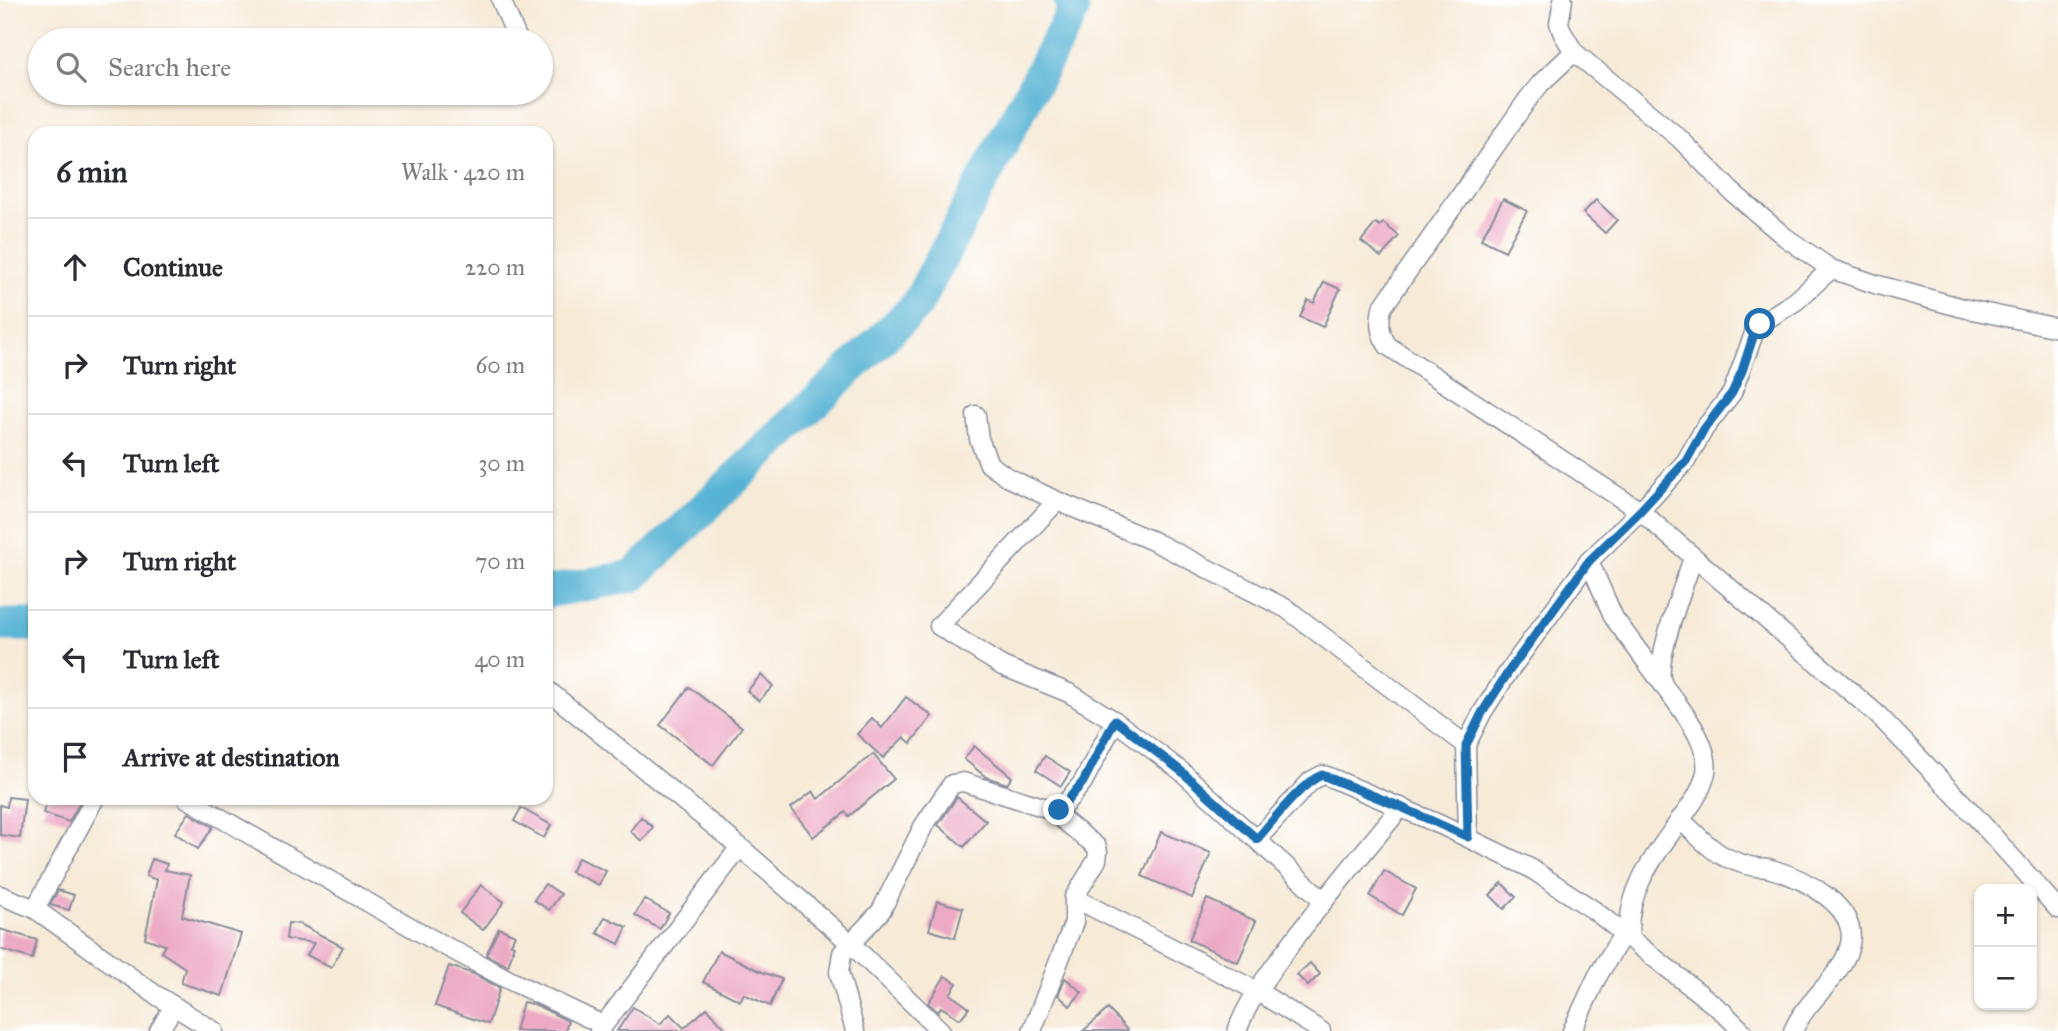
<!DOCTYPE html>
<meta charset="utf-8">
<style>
:root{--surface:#fff;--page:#f7f7f7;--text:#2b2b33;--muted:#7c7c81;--line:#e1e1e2}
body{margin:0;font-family:"IM FELL Great Primer",serif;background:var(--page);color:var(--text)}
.controls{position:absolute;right:21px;bottom:21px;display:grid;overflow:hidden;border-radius:14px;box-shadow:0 2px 5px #0004}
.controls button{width:63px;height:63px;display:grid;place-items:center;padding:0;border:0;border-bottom:2px solid var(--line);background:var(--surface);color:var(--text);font:35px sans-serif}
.stop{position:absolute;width:21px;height:21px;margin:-16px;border:5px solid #1f6fb2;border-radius:50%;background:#fff}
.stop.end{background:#1f6fb2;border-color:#fff;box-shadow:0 2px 7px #0008}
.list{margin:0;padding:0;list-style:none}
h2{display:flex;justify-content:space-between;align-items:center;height:91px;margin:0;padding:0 28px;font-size:30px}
h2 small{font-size:23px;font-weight:400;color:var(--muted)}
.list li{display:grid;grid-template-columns:46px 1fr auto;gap:21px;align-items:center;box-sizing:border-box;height:98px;padding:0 28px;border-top:2px solid var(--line)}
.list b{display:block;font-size:26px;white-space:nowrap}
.list em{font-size:23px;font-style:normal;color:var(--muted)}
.icon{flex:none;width:38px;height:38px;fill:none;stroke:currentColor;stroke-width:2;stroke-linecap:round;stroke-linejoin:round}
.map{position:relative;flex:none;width:2058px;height:1031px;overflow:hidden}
.search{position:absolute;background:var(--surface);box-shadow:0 2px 5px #0004;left:28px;top:28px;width:525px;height:77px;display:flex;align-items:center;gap:18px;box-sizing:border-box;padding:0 24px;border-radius:38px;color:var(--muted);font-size:26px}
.panel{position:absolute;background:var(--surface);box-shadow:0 2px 5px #0004;left:28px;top:126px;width:525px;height:679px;border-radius:21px}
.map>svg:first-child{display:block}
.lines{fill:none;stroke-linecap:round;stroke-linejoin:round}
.river{stroke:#56b3d4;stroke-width:33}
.building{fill:#edaac5}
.minor-casing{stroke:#898d9b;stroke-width:21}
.minor{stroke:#fff;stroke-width:18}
.route{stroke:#1f6fb2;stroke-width:9}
</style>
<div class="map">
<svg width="2058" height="1031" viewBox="0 0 2058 1031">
<rect width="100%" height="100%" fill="#fff"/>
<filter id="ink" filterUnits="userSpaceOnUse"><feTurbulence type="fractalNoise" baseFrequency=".0143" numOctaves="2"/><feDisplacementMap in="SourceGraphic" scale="14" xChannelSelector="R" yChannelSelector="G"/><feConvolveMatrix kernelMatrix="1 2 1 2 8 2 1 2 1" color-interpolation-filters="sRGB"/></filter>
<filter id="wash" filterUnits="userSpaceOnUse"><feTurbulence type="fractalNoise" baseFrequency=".00686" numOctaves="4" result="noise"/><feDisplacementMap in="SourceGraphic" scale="28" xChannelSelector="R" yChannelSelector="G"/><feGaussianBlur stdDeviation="1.57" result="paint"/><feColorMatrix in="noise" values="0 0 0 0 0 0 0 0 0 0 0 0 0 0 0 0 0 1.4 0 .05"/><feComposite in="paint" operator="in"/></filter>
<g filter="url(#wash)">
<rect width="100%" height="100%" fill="#f7ebd8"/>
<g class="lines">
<!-- river -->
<g class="river">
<polyline points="546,592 633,576 916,306 1073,11 1070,0"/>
<polyline points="0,625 35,625"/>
</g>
</g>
<g id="blocks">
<!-- building -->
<g class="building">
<polygon points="1503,199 1527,211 1505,251 1481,239"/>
<polygon points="1596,200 1617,220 1605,233 1583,213"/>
<polygon points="1376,223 1380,226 1383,223 1399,236 1381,257 1361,241"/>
<polygon points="1324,282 1340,289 1323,327 1300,317 1308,300 1314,303"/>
<polygon points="761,675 773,686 759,701 747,691"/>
<polygon points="689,687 742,727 713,765 660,725"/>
<polygon points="906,697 932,716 911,743 904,737 883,758 857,734 872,718 882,728"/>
<polygon points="974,746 1012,777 1007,784 986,777 964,759"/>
<polygon points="873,754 894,779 849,816 846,812 813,837 791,808 813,791 818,799"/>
<polygon points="1045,756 1070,772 1061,786 1036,770"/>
<polygon points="8,797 25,799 20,838 0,835 0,805 7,807"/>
<polygon points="957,797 986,821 964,847 938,825"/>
<polygon points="48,798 82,798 69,822 43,813"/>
<polygon points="521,808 551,825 544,838 514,821"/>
<polygon points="189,813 213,827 198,849 175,833"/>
<polygon points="641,817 653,827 642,841 630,831"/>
<polygon points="1161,832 1211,853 1192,898 1142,876"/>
<polygon points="578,858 606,871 599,885 571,872"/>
<polygon points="152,859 167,864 165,870 190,875 182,916 241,934 222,996 181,983 185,968 161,952 165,945 145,938 157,880 146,876"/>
<polygon points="1384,871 1416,889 1402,915 1370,896"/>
<polygon points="1502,883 1516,897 1504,909 1490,895"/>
<polygon points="545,884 561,894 549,910 534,900"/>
<polygon points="481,885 504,902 483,930 460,913"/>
<polygon points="58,890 74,895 69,910 50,905"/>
<polygon points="644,899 669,913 660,929 635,915"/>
<polygon points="1207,899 1256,921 1238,962 1189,940"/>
<polygon points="937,901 963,908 955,938 929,930"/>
<polygon points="605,917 627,927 619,944 597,933"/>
<polygon points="288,923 300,924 343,947 331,968 307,955 314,943 286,939"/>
<polygon points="499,928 515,935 511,944 514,945 512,950 513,950 508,966 486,955"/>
<polygon points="0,929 37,940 32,959 0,949"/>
<polygon points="719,951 762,972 782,979 770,1006 744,994 740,1001 703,982"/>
<polygon points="1310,963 1320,974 1308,986 1297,975"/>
<polygon points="449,966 474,974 500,988 488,1024 435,1006"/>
<polygon points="945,976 957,983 950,994 969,1008 960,1019 941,1007 938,1012 928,1003"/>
<polygon points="1065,978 1082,992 1070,1006 1058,995"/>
<polygon points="523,1002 536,1005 568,1021 565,1031 515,1031"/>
<polygon points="633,1007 660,1024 670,1014 684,1028 707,1008 728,1031 617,1031"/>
<polygon points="1108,1009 1128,1031 1083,1031 1098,1018"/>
</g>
</g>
</g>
<g filter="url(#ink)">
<use href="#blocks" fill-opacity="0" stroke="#898d9b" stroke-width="2"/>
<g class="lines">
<!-- minor casing -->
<g class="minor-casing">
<g id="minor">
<polyline points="501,0 518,40"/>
<polyline points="1563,0 1559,23 1562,32 1574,52 1679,138 1732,192 1785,237 1831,269 1878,285 1963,308 2058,328"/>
<path d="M1574,52L1541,83L1528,99L1382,308C1379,323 1379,333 1388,346L1640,511L1878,715L1975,816L2058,909"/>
<polyline points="976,415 979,439 989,464 1007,477 1057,501 1153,541 1287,609 1466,745"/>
<polyline points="1057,501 939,626 1002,666 1069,693 1115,721 1181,771 1323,900"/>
<polyline points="1589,561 1614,618 1662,683"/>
<polyline points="546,689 740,847 850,943 941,1031"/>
<polyline points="186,798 430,938 511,981 603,1025"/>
<path d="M1680,819C1694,832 1709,849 1725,857C1734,861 1746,866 1756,867C1761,868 1766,867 1771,869C1803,878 1862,907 1849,948C1840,979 1806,1000 1793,1031"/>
<polyline points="1468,837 1466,745 1482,713 1509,671 1589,561 1640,511 1686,461 1704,429 1732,393 1756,328 1764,321 1796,301 1831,269"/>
<polyline points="1257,839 1311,781 1322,775 1327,776 1441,825 1530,868 1595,911 1723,1012 1742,1031"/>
<polyline points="0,895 35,909 156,995 214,1031"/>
<polyline points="1074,898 1257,991 1321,1031"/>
<polyline points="35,909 95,798"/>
<path d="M1630,939C1624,895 1653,857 1678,823C1690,807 1702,792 1706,772C1710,748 1688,718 1674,699C1670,694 1664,688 1662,682C1654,660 1685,583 1693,558"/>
<polyline points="159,1031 174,1006"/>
<polyline points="599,1031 740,847"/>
<polyline points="855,1031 839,972 842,953 881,911 924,825 952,784 963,782 1059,812"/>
<polyline points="1032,1031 1074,922 1074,898 1097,860 1098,852 1097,847 1062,819 1060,810 1083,782 1115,721"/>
<path d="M1237,1031C1248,1000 1268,975 1287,949C1323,900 1362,854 1401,807"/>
<polyline points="1572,1031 1597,977 1623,934"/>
</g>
</g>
<!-- minor -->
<use href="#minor" class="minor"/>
</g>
</g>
<g class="lines" filter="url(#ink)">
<!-- route -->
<path class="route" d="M1059,810L1083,782L1115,720L1181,771L1257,839C1273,821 1301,783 1322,775L1401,807L1468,837L1466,745L1482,713L1509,671L1589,561L1640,511L1686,461L1704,429L1732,393L1742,371L1756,328L1760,324"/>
</g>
</svg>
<div class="controls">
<button>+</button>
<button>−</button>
</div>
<div class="stop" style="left:1760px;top:324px"></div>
<div class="stop end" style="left:1059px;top:810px"></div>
<div class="search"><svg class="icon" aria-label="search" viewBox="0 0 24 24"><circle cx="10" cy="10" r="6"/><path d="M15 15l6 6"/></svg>Search here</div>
<section class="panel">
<h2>6 min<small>Walk · 420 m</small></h2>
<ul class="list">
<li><svg class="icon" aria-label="ahead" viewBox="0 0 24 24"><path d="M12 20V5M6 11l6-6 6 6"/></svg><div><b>Continue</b></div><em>220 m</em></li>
<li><svg class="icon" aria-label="right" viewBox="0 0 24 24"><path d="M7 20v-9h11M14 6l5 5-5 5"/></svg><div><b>Turn right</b></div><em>60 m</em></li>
<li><svg class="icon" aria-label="left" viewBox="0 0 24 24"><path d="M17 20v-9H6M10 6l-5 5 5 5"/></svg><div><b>Turn left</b></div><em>30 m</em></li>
<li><svg class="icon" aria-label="right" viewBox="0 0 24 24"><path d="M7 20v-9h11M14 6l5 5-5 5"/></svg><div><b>Turn right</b></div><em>70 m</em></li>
<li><svg class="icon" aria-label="left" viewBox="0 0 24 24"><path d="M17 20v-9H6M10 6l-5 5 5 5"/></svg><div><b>Turn left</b></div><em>40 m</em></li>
<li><svg class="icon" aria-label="arrive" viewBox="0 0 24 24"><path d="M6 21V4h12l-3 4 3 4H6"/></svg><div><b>Arrive at destination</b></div></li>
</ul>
</section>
</div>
